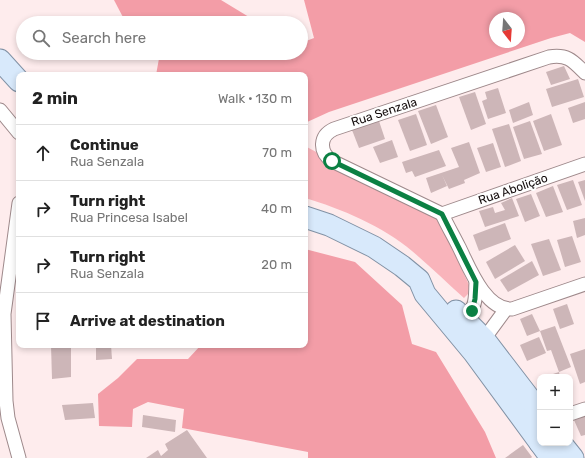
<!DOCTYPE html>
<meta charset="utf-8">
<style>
:root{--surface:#fff;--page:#f6f6f6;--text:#222;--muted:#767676;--line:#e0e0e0}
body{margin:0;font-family:Rubik,sans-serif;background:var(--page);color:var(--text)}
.controls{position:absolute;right:12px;bottom:12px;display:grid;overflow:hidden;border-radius:8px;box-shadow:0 2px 6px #0003}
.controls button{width:36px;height:36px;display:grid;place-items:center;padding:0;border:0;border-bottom:1px solid var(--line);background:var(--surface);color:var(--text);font:20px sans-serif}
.compass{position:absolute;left:489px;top:12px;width:36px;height:36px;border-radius:50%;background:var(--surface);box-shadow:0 2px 6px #0003;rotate:163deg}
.stop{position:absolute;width:12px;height:12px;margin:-9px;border:3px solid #0b8043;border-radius:50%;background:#fff}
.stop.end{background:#0b8043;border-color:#fff;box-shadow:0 1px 4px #0008}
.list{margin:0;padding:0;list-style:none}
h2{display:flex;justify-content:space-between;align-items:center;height:52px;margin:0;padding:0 16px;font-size:17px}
h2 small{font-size:13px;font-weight:400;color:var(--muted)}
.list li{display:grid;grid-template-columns:26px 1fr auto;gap:12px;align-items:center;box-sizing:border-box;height:56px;padding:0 16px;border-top:1px solid var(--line)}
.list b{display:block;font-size:15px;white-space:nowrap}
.list p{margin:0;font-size:13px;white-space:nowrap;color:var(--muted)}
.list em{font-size:13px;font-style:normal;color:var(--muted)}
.icon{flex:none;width:22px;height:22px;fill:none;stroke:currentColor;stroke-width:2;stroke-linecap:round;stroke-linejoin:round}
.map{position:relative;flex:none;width:585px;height:458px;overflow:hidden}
.search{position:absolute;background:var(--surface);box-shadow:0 2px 6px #0003;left:16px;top:16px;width:292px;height:44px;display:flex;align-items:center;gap:10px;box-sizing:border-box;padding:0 14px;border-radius:22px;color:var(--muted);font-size:15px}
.panel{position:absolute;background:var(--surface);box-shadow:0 2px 6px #0003;left:16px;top:72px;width:292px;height:276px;border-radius:8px}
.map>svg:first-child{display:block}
.green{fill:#f9b4bb}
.forest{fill:#f39da7;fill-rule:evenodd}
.building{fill:#cdb6b8}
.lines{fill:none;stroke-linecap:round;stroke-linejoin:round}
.street-casing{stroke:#9e898b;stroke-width:15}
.primary-casing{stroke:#8292a5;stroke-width:23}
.street{stroke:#fff;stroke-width:13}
.primary{stroke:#d8e9fb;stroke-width:21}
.route{stroke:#0b8043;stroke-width:5}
.labels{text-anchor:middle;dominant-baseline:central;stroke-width:4;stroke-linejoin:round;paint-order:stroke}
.street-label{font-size:12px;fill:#120b0b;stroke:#fefefe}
</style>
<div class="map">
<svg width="585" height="458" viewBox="0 0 585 458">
<rect width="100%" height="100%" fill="#feeced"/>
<!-- green -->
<path class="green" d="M305,146L438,217L469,285L468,294L464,298C447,283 430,266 412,251C384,227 340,208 305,198Z"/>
<!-- forest -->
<g class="forest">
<polygon points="114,0 221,0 259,23 126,23"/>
<path d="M304,0H585V42L570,33L551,38L329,112L305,123V75H156L160,53H301V43L314,38ZM495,18H519V42H495Z"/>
<polygon points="305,249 355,262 402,305 412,344 436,352 485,432 496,458 308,458 308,452 182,428 184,409 148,402 133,409 132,427 99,426 98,394 118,378 137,359 188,359 201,345 305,345"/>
</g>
<!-- building -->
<g class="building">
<polygon points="564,66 570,79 551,85 546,72"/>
<polygon points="578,79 584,97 552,107 546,89"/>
<polygon points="498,88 506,113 488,119 482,101 487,99 485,92"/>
<polygon points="475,92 486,124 471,130 459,97"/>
<polygon points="529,102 533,115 513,123 509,110"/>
<polygon points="585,102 585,119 573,123 568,108"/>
<polygon points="436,105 448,137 431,144 418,111"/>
<polygon points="416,114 427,145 410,151 398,120"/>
<polygon points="551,114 562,145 544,151 533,121"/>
<polygon points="379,121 385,139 359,148 352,130"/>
<polygon points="530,121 542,154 524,159 513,127"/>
<polygon points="509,124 521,161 505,167 492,129"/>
<polygon points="392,140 398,157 380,163 373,147"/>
<polygon points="469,142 480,173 464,180 465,183 449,189 442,175 447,186 431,193 426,178 459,167 451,148"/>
<polygon points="493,143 501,167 486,172 477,148"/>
<polygon points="439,150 446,166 415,177 412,171 406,173 402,162"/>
<polygon points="573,180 582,205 567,210 557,185"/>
<polygon points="585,180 585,201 578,182"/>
<polygon points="553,186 563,212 546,217 536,193"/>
<polygon points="531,194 540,216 525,222 516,199"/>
<polygon points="512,198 519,216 485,227 479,211 493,207 495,213 505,210 501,203"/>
<polygon points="585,218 585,235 577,238 573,221"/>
<polygon points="505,223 511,239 479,251 473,235"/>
<polygon points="572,236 581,262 565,267 557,240"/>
<polygon points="549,239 561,270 543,276 531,244"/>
<polygon points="515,245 525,261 495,279 486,262"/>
<polygon points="532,261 539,275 508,292 500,280"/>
<polygon points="567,304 574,324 560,329 553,309"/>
<polygon points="532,314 540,331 555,326 571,367 559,372 551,350 547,351 540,331 527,336 520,319"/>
<polygon points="539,337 546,353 527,361 520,345"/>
<polygon points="51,345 71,345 71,377 52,379"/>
<polygon points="96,345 111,345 112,359 96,360"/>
<polygon points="585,349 585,382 580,384 570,354"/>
<polygon points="559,372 560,377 544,377"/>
<polygon points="93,403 95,418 65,420 62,405"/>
<polygon points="143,415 176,420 175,432 142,427"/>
<polygon points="585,416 585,435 581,436 574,420"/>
<polygon points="187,430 207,458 146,458 158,450 161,456 168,450 165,444"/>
<polygon points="523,445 532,457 531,458 505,458"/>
</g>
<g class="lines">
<!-- street casing -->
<g class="street-casing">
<g id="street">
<polyline points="0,110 19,133"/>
<path d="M442,214L332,161C319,152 319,136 334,129L549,57C568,54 573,61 585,73"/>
<path d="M442,214C447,225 453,235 459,247C469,267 485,310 512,309L585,284"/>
<polyline points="442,214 585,164"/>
<path d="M461,317C478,310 475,297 476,282"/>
<polyline points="484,339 506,309"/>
<polyline points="570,414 585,409"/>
<polyline points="19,458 8,418 6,401 4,314 19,203"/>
</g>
</g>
<!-- primary casing -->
<g class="primary-casing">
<g id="primary">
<polyline points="0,60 19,81"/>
<polyline points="305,217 329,225 374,247 402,266 419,280 425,294 474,353 540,443"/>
<polyline points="456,311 484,339 540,412"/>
<polyline points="540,443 551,458"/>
<polyline points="561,443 573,458"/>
</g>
</g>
<!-- street -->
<use href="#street" class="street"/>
<!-- primary -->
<use href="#primary" class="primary"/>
</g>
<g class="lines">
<!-- route -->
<polyline class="route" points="332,161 442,214 476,282 475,299 472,311"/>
</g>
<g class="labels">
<!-- street labels -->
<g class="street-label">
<text transform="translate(384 112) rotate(-18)">Rua Senzala</text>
<text transform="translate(513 189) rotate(-19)">Rua Abolição</text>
</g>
</g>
</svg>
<div class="controls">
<button>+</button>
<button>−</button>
</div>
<svg class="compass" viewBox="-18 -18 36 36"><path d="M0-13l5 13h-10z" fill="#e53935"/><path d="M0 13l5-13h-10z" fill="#767676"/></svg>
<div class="stop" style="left:332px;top:161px"></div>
<div class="stop end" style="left:472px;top:311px"></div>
<div class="search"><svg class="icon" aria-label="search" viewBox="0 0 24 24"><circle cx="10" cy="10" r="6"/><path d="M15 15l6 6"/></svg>Search here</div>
<section class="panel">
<h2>2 min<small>Walk · 130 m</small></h2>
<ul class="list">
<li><svg class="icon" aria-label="ahead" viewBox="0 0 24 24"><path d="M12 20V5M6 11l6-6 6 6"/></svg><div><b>Continue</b><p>Rua Senzala</p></div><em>70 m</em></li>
<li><svg class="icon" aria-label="right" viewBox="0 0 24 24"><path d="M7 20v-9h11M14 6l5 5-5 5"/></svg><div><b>Turn right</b><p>Rua Princesa Isabel</p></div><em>40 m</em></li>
<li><svg class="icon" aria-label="right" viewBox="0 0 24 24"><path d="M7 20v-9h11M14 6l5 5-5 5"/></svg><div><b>Turn right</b><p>Rua Senzala</p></div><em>20 m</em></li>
<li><svg class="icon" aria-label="arrive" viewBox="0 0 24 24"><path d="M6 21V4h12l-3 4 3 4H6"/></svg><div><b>Arrive at destination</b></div></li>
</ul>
</section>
</div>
